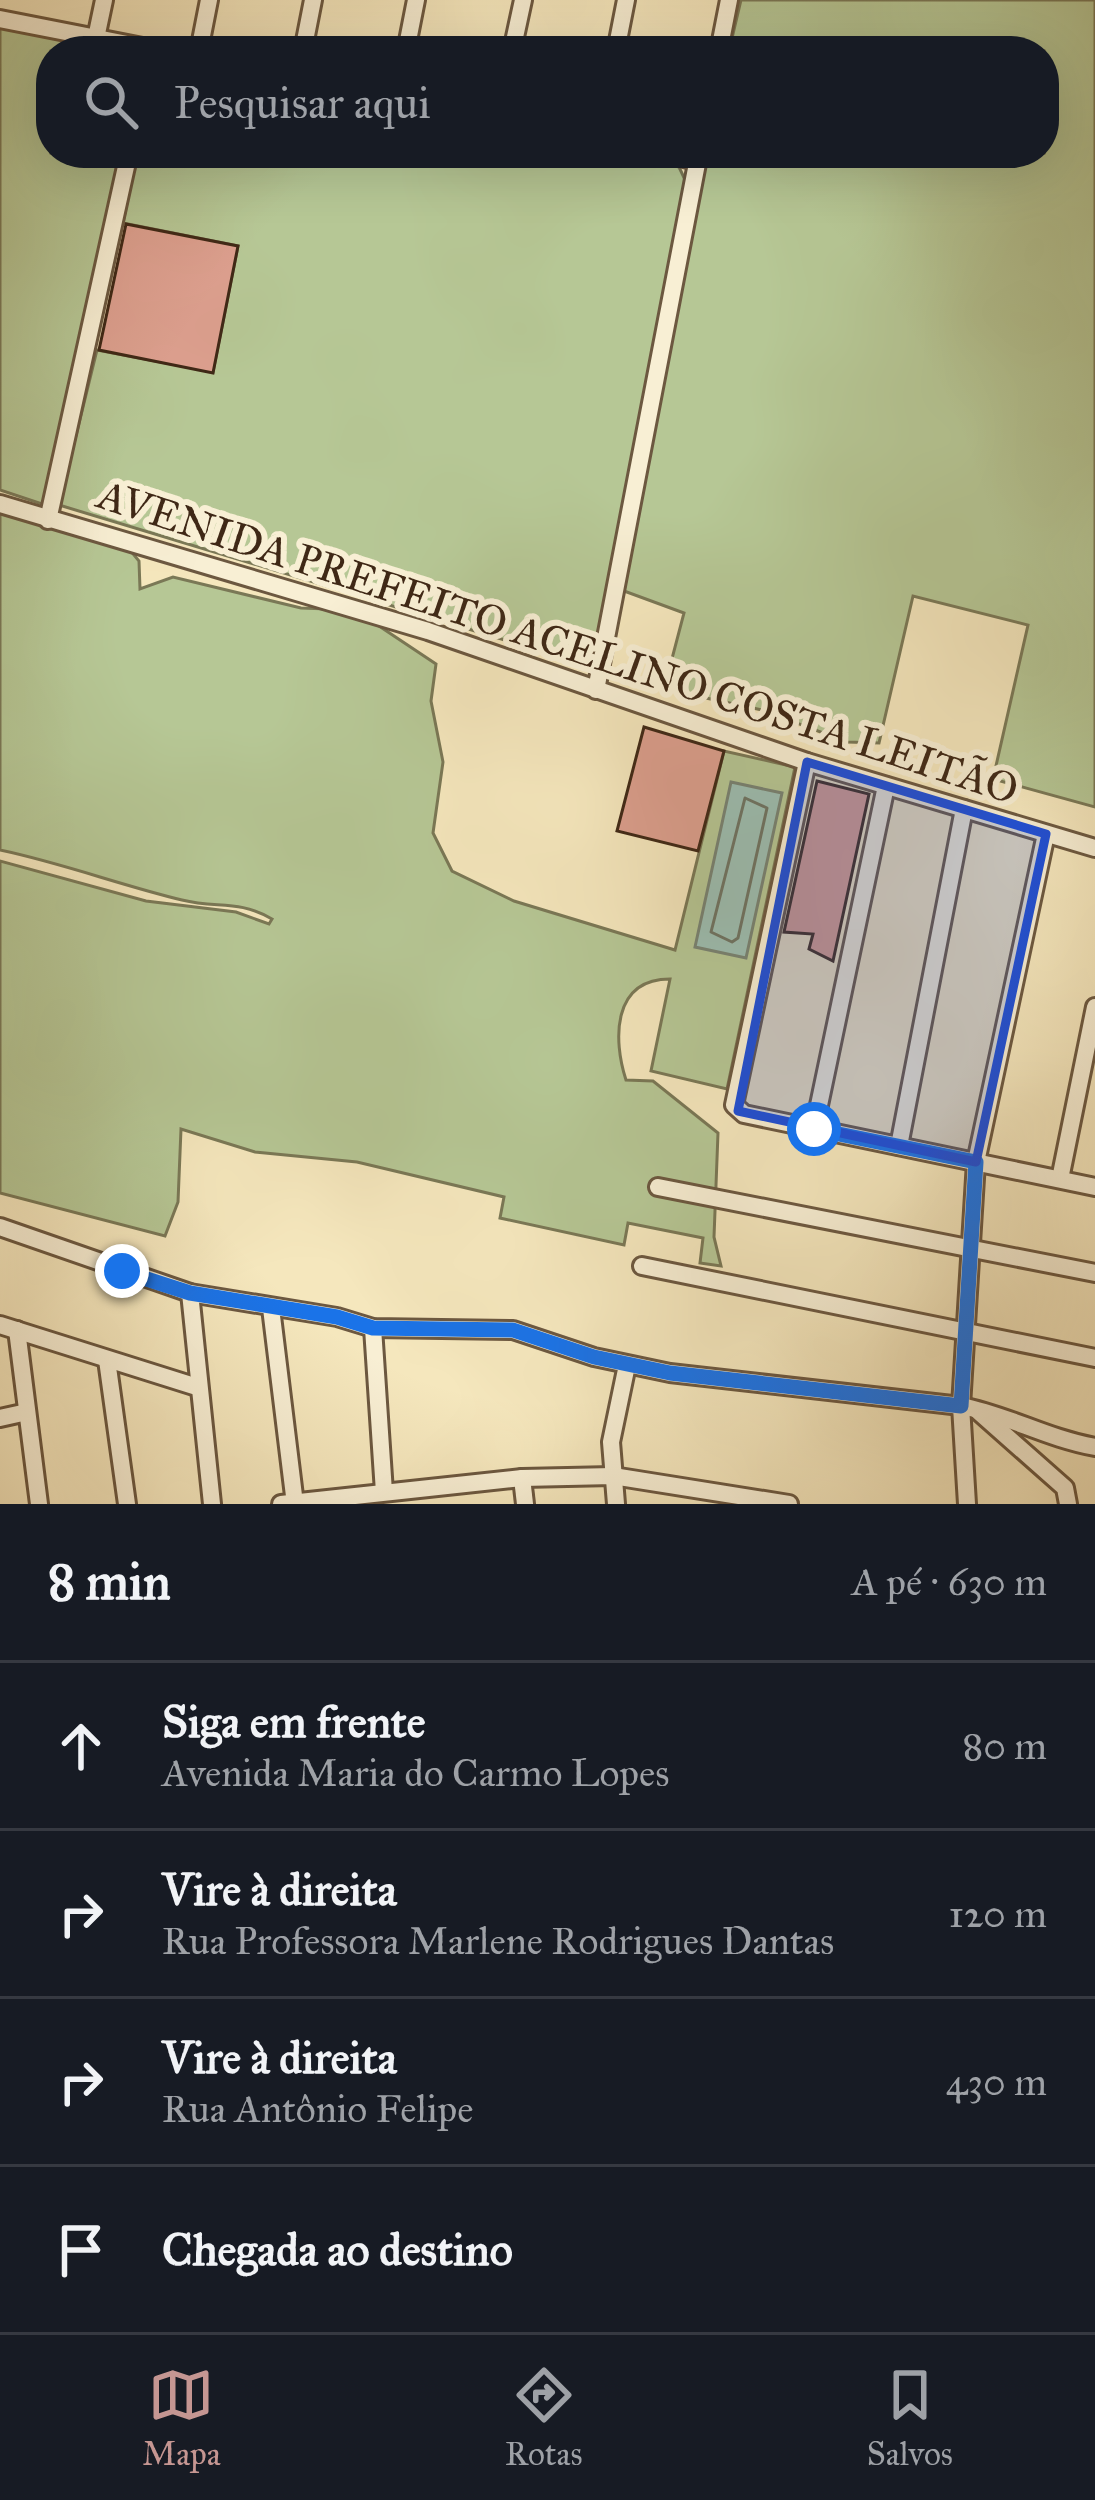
<!DOCTYPE html>
<html lang="pt">
<meta charset="utf-8">
<style>
:root{--surface:#171b24;--page:#20242c;--text:#f1f3f6;--muted:#9ea1a6;--line:#363941;--accent:#c59692}
body{margin:0;font-family:"IM FELL Great Primer",serif;background:var(--page);color:var(--text)}
.stop{position:absolute;width:36px;height:36px;margin:-27px;border:9px solid #1a73e8;border-radius:50%;background:#fff}
.stop.end{background:#1a73e8;border-color:#fff;box-shadow:0 3px 12px #0008}
.list{margin:0;padding:0;list-style:none}
h2{display:flex;justify-content:space-between;align-items:center;height:156px;margin:0;padding:0 48px;font-size:51px}
h2 small{font-size:39px;font-weight:400;color:var(--muted)}
.list li{display:grid;grid-template-columns:78px 1fr auto;gap:36px;align-items:center;box-sizing:border-box;height:168px;padding:0 48px;border-top:3px solid var(--line)}
.list b{display:block;font-size:45px;white-space:nowrap}
.list p{margin:0;font-size:39px;white-space:nowrap;color:var(--muted)}
.list em{font-size:39px;font-style:normal;color:var(--muted)}
.icon{flex:none;width:66px;height:66px;fill:none;stroke:currentColor;stroke-width:2;stroke-linecap:round;stroke-linejoin:round}
.map{position:relative;flex:none;width:1095px;height:1504px;overflow:hidden}
.search{position:absolute;background:var(--surface);box-shadow:0 12px 48px #0002;left:36px;right:36px;top:36px;height:132px;display:flex;align-items:center;gap:30px;box-sizing:border-box;padding:0 42px;border-radius:48px;color:var(--muted);font-size:45px}
.sheet{height:828px;background:var(--surface)}
nav{display:flex;justify-content:space-around;align-items:center;box-sizing:border-box;height:168px;border-top:3px solid var(--line);background:var(--surface);font-size:33px;color:var(--muted)}
nav a{display:grid;justify-items:center;gap:6px}
nav .on{color:var(--accent)}
.map>svg:first-child{display:block}
.green{fill:#b6c795;stroke:#7a7856;stroke-width:3}
.water{fill:#9cbfb3;stroke:#778374;stroke-width:3}
.lines{fill:none;stroke-linecap:round;stroke-linejoin:round}
.shore{stroke:#6e7464;stroke-width:3}
.building{fill:#dc9f8e;stroke:#3f2816;stroke-width:3}
.minor-casing{stroke:#6c5840;stroke-width:22}
.minor{stroke:#f8efd4;stroke-width:16}
.route{stroke:#1a73e8;stroke-width:15}
.marked{fill:#1d4ed8;fill-opacity:0.2;stroke:#1d4ed8;stroke-width:9;stroke-linejoin:round}
.labels{text-anchor:middle;dominant-baseline:central;stroke-width:12;stroke-linejoin:round;paint-order:stroke}
.street-label{font-size:42px;fill:#3f2816;stroke:#f8efd4}
</style>
<div class="map">
<svg width="1095" height="1504" viewBox="0 0 1095 1504">
<rect width="100%" height="100%" fill="#f5e7bd"/>
<filter id="stains"><feTurbulence type="fractalNoise" baseFrequency=".00167" numOctaves="4"/><feColorMatrix values="0 0 0 0 .2 0 0 0 0 .09 0 0 0 0 .02 0 0 0 .5 -.17"/></filter>
<radialGradient id="worn" r=".72"><stop offset=".6" stop-color="#630" stop-opacity="0"/><stop offset="1" stop-color="#630" stop-opacity=".3"/></radialGradient>
<!-- green -->
<g class="green">
<polygon points="741,0 1095,0 1095,807 993,779 1028,625 913,596 879,743 847,742 762,710 664,689 684,613 624,591 707,153 1044,153 1044,51 729,51"/>
<polygon points="0,26 126,51 51,51 51,153 123,153 45,505 0,490"/>
<polygon points="137,153 627,153 679,167 687,184 594,667 59,505 97,350 213,372 238,246 123,223"/>
<path d="M0,508L125,544L139,561L140,589L173,577L301,608L355,610L436,664L431,701L443,762L433,833L452,871L514,901L675,950L724,751L795,767L727,1089L651,1071L670,979C612,979 613,1040 626,1080L653,1081L718,1133L714,1237L721,1266L700,1263L703,1238L628,1223L624,1245L500,1218L504,1197L357,1162L255,1152L181,1129L178,1202L165,1236L0,1193V861L146,901L236,912L269,924L272,919C237,899 218,909 182,900C120,885 62,863 0,850Z"/>
</g>
<!-- water -->
<polygon class="water" points="731,782 782,793 746,958 695,947"/>
<g class="lines">
<!-- shore -->
<polygon class="shore" points="745,798 767,808 738,938 732,942 711,932"/>
</g>
<!-- building -->
<g class="building">
<polygon points="126,224 238,246 213,373 99,350"/>
<polygon points="644,727 724,751 698,851 617,831"/>
<polygon points="817,781 869,794 833,961 809,949 813,934 784,932"/>
</g>
<g class="lines">
<!-- minor casing -->
<g class="minor-casing">
<g id="minor">
<polyline points="0,19 163,51"/>
<polyline points="96,38 104,0"/>
<polyline points="199,51 209,0"/>
<polyline points="303,51 313,0"/>
<polyline points="406,51 416,0"/>
<polyline points="512,51 523,0"/>
<polyline points="616,51 626,0"/>
<polyline points="719,51 729,0"/>
<polyline points="662,153 697,161"/>
<polyline points="0,504 428,631 807,762 1095,848"/>
<polyline points="48,520 129,153"/>
<polyline points="596,690 699,153"/>
<polyline points="807,762 734,1105 744,1114 1095,1187"/>
<polyline points="814,1129 886,786"/>
<polyline points="899,1146 964,809"/>
<polyline points="1060,1179 1095,1007"/>
<polyline points="658,1187 1095,1273"/>
<path d="M0,1227L190,1293L337,1317L373,1328L513,1330L594,1357L670,1373L961,1406C1008,1415 1046,1438 1095,1447"/>
<polyline points="642,1266 1095,1358"/>
<polyline points="190,1293 212,1504"/>
<polyline points="271,1308 295,1504"/>
<polyline points="0,1325 197,1387"/>
<polyline points="373,1328 384,1492"/>
<polyline points="17,1330 39,1504"/>
<polyline points="107,1360 127,1504"/>
<polyline points="979,1412 1065,1488 1068,1504"/>
<polyline points="0,1418 27,1412"/>
<polyline points="522,1478 525,1504"/>
<polyline points="281,1504 522,1478 613,1476 789,1504"/>
<polyline points="616,1504 611,1442 627,1365"/>
<polyline points="967,1504 961,1406 976,1162 1046,834"/>
</g>
</g>
<!-- minor -->
<use href="#minor" class="minor"/>
</g>
<g class="lines">
<!-- route -->
<polyline class="route" points="122,1271 190,1293 337,1317 373,1328 513,1330 594,1357 670,1373 961,1406 976,1162 814,1129"/>
</g>
<!-- marked area -->
<path class="marked" d="M807,762L1046,834L976,1162L738,1111Z"/>
<g class="labels">
<!-- street labels -->
<g class="street-label">
<text transform="translate(558 642) rotate(18)">AVENIDA PREFEITO ACELINO COSTA LEITÃO</text>
</g>
</g>
<rect width="100%" height="100%" filter="url(#stains)"/>
<rect width="100%" height="100%" fill="url(#worn)"/>
</svg>
<div class="stop" style="left:814px;top:1129px"></div>
<div class="stop end" style="left:122px;top:1271px"></div>
<div class="search"><svg class="icon" aria-label="search" viewBox="0 0 24 24"><circle cx="10" cy="10" r="6"/><path d="M15 15l6 6"/></svg>Pesquisar aqui</div>
</div>
<section class="sheet">
<h2>8 min<small>A pé · 630 m</small></h2>
<ul class="list">
<li><svg class="icon" aria-label="ahead" viewBox="0 0 24 24"><path d="M12 20V5M6 11l6-6 6 6"/></svg><div><b>Siga em frente</b><p>Avenida Maria do Carmo Lopes</p></div><em>80 m</em></li>
<li><svg class="icon" aria-label="right" viewBox="0 0 24 24"><path d="M7 20v-9h11M14 6l5 5-5 5"/></svg><div><b>Vire à direita</b><p>Rua Professora Marlene Rodrigues Dantas</p></div><em>120 m</em></li>
<li><svg class="icon" aria-label="right" viewBox="0 0 24 24"><path d="M7 20v-9h11M14 6l5 5-5 5"/></svg><div><b>Vire à direita</b><p>Rua Antônio Felipe</p></div><em>430 m</em></li>
<li><svg class="icon" aria-label="arrive" viewBox="0 0 24 24"><path d="M6 21V4h12l-3 4 3 4H6"/></svg><div><b>Chegada ao destino</b></div></li>
</ul>
</section>
<nav>
<a class="on"><svg class="icon" aria-label="map" viewBox="0 0 24 24"><path d="M3 6l6-2 6 2 6-2v14l-6 2-6-2-6 2zM9 4v14M15 6v14"/></svg>Mapa</a>
<a><svg class="icon" aria-label="directions" viewBox="0 0 24 24"><path d="M12 3l9 9-9 9-9-9zM9 14v-3h6M13 9l2 2-2 2"/></svg>Rotas</a>
<a><svg class="icon" aria-label="saved" viewBox="0 0 24 24"><path d="M7 4h10v16l-5-4-5 4z"/></svg>Salvos</a>
</nav>
